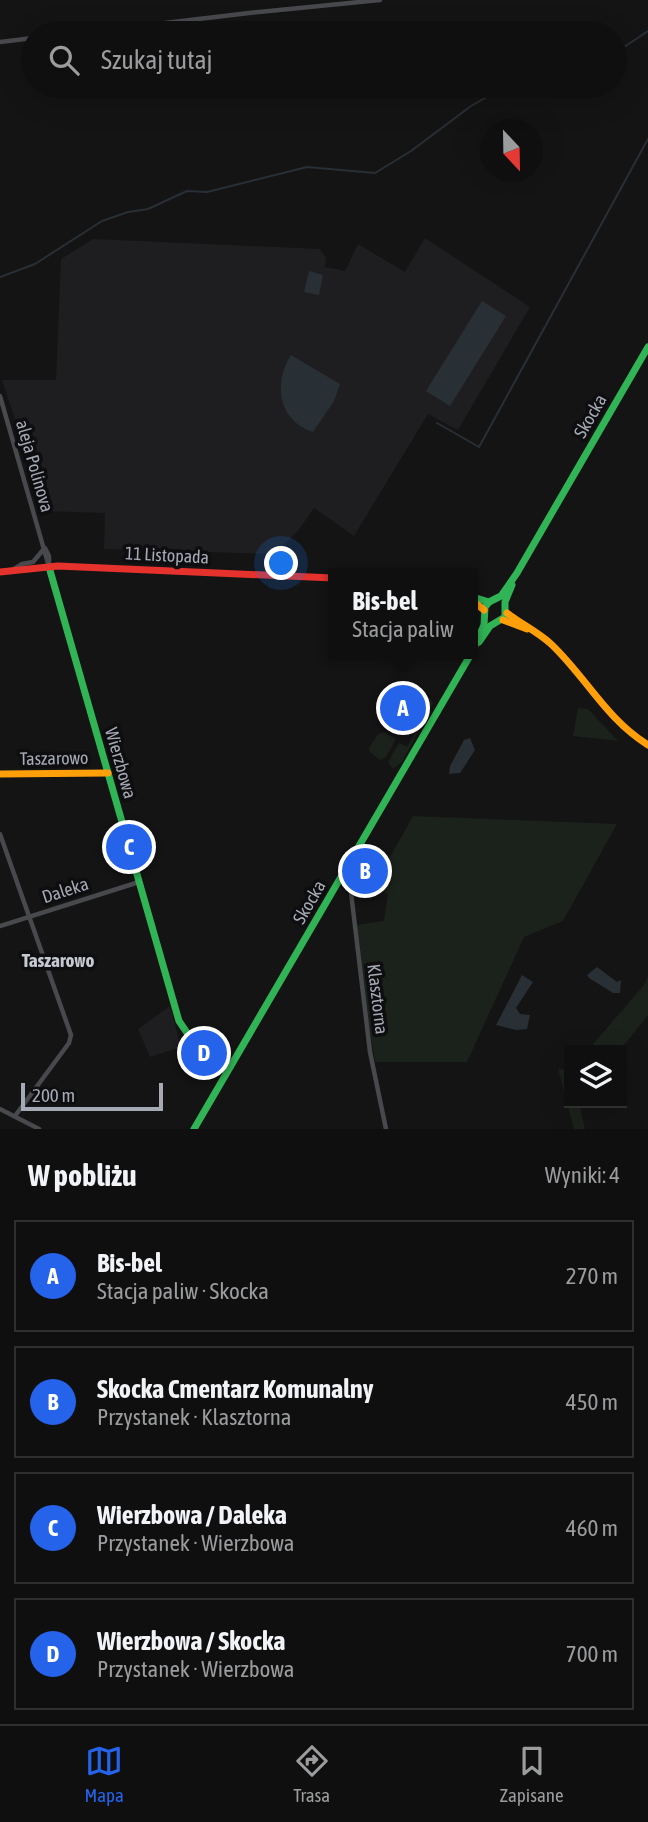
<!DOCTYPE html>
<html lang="pl">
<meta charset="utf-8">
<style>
:root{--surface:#0f0f0f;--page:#181818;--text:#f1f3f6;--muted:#9b9c9e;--line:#2f2f2f;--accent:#2563eb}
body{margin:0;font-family:"Asap Condensed",sans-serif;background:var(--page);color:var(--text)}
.controls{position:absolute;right:21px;bottom:21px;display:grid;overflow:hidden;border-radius:0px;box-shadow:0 7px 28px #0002}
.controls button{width:63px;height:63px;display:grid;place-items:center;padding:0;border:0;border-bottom:2px solid var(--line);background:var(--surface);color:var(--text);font:35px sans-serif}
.compass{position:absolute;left:480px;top:119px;width:63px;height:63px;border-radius:50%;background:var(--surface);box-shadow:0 7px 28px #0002;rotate:158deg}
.scale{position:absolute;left:21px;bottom:18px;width:142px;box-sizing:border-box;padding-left:7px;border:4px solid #a5aab5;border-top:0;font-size:19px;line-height:24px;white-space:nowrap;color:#a5aab5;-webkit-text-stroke:5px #0e0e10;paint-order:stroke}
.you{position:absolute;left:282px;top:564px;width:24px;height:24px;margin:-18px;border:5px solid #fff;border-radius:50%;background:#1a73e8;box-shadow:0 0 0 10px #1a73e833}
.badge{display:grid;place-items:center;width:46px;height:46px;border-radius:50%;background:var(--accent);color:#fff;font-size:23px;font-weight:700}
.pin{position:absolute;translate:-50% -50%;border:4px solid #fff;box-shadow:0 2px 7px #0006}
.popup{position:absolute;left:328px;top:568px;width:150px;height:91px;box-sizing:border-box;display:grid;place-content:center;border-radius:0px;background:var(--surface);filter:drop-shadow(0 2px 5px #0005);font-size:23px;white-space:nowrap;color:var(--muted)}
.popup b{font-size:26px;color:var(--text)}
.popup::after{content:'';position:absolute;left:50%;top:100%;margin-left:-14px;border:14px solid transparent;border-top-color:var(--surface)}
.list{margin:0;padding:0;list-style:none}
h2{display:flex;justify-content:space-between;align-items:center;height:91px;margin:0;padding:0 28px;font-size:30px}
h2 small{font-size:23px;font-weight:400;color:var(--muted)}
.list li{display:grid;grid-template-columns:46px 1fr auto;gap:21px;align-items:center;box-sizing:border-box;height:112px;margin:0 14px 14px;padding:0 14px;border:2px solid var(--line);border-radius:0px}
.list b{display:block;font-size:26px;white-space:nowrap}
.list p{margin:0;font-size:23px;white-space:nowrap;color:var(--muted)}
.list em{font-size:23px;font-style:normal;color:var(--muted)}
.icon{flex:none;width:38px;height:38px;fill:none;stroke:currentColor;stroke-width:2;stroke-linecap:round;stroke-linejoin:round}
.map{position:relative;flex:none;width:648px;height:1129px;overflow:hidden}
.search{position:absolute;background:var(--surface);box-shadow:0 7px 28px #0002;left:21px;right:21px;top:21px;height:77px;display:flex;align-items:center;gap:18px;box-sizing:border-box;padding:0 24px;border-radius:38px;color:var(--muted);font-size:26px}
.sheet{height:595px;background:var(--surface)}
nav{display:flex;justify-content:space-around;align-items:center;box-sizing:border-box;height:98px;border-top:2px solid var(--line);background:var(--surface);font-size:19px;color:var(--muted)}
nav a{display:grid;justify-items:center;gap:4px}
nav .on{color:var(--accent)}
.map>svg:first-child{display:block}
.built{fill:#1e1e20}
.green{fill:#1b211b}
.water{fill:#282f35}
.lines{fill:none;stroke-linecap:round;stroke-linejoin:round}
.stream{stroke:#282f35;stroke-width:2}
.street{stroke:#48494d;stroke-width:4.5}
.fast{stroke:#30b455;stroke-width:7}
.slow{stroke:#ff9f0a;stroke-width:7}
.jam{stroke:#e5322d;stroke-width:7}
.labels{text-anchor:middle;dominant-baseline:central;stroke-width:7;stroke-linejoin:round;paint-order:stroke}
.street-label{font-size:18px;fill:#a5aab5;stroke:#0e0e10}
.neighbourhood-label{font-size:19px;font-weight:bold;fill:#c6c9d1;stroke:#0e0e10}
</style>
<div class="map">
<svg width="648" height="1129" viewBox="0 0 648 1129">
<rect width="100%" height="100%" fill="#141414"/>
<!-- built -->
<g class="built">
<polygon points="425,238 530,307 458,430 428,414 354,536 314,508 298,531 274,554 104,549 105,513 43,511 31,467 2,380 56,380 61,259 93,239 320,249 326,258 325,267 345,271 358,244 405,272"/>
<polygon points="170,1006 181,1047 150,1057 138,1029"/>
</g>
<!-- green -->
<g class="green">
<polygon points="428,699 431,699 433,704 402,762 393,769 388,762 399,743 407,747 429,709 425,705"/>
<polygon points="578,708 588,709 618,741 573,736"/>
<polygon points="384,732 395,738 395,741 386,757 380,760 370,752 369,748 378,734"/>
<polygon points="413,816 617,824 563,921 524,937 467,1062 375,1062 366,1011 356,925 384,921 388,894 373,887"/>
<polygon points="648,976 648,1015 620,1050 588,1050 644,985"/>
<polygon points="558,1069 569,1070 569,1103 579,1103 585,1129 574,1129"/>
</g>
<!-- water -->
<g class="water">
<polygon points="309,271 323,275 319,295 304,292"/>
<polygon points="482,301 506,316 450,406 426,391"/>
<path d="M291,355L340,384L334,401L313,432C278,421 273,383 291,355Z"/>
<polygon points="470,738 475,750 460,773 449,774 450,766 464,740"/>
<polygon points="597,967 617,982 621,980 620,993 613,993 589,978 587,975"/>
<polygon points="522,975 533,982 516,1008 520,1014 530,1015 527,1029 516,1030 496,1025"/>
</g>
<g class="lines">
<!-- stream -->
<g class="stream">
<polyline points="615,53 648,31"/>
<polyline points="0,277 35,264 102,221 128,212 148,209 187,191 207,192 307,167 375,173 411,151 471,106 506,86"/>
<polyline points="437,423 479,447 648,139"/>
</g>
<!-- street -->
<g class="street">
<polyline points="81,33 249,13 380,0"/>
<polyline points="0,42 33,38"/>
<polyline points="0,396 49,567"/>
<polyline points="45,548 49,556 49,566"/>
<polyline points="11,571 22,564 33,562 43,550"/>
<polyline points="0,834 71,1035 69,1043 15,1116"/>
<polyline points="349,864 359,870"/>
<polyline points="342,875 350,884 370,1052 386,1129"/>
<polyline points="0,926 139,882"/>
<polyline points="0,1109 39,1129"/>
</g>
<!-- fast -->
<g class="fast">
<polyline points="49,567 179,1021 194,1043 230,1067"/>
<polyline points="473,597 489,602"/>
<polyline points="479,642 490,626 505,617 505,602 512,585"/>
<polyline points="473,650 484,625 485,607 489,602 501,596 517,573 648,347"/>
<polyline points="194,1129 471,654"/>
</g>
<!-- slow -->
<g class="slow">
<polyline points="473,601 484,610"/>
<path d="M507,613C521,624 538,632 551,644C586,677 606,719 648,745"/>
<polyline points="503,620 527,629"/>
<polyline points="0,774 108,773"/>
</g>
<!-- jam -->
<polyline class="jam" points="0,572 58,566 333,578"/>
</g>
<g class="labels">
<!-- street labels -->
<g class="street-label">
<text transform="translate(590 416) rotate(-60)">Skocka</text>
<text transform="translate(35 466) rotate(74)">aleja Polinova</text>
<text transform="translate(167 555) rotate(3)">11 Listopada</text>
<text transform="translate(54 758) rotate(-1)">Taszarowo</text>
<text transform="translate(121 763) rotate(74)">Wierzbowa</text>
<text transform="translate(65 890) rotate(-18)">Daleka</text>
<text transform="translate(309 902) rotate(-60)">Skocka</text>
<text transform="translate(378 999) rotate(83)">Klasztorna</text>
</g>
<!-- neighbourhood labels -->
<g class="neighbourhood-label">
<text x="58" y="960">Taszarowo</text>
</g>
</g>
</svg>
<div class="controls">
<button><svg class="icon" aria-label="layers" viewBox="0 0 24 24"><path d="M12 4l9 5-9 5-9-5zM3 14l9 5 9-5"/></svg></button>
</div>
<svg class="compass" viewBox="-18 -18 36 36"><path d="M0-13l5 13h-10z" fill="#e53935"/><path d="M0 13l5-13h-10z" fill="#9b9c9e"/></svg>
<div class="scale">200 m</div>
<div class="you"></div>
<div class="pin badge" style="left:403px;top:708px">A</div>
<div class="popup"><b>Bis-bel</b>Stacja paliw</div>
<div class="pin badge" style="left:365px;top:871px">B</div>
<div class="pin badge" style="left:129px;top:847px">C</div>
<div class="pin badge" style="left:204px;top:1053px">D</div>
<div class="search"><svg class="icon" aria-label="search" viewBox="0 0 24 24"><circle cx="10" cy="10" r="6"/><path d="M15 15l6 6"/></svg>Szukaj tutaj</div>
</div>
<section class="sheet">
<h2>W pobliżu<small>Wyniki: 4</small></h2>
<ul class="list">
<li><span class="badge">A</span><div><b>Bis-bel</b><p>Stacja paliw · Skocka</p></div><em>270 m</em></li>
<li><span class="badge">B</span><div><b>Skocka Cmentarz Komunalny</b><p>Przystanek · Klasztorna</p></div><em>450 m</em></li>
<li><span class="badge">C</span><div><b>Wierzbowa / Daleka</b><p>Przystanek · Wierzbowa</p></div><em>460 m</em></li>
<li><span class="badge">D</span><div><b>Wierzbowa / Skocka</b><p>Przystanek · Wierzbowa</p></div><em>700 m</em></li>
</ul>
</section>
<nav>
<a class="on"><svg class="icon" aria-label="map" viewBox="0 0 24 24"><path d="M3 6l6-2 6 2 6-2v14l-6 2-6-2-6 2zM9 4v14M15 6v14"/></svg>Mapa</a>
<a><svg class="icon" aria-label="directions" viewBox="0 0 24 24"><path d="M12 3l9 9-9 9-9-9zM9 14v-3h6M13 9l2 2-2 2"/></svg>Trasa</a>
<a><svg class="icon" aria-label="saved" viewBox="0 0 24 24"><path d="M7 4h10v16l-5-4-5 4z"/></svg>Zapisane</a>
</nav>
